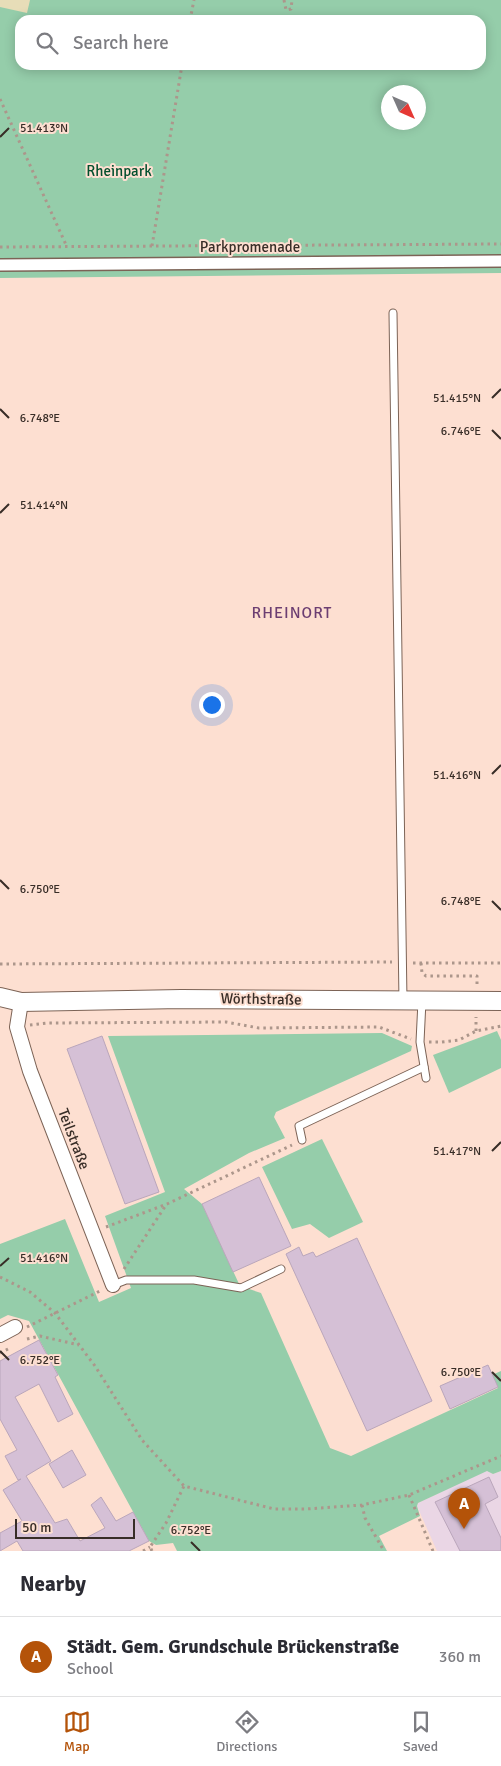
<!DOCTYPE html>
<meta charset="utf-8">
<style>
:root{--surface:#fff;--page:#f7f7f7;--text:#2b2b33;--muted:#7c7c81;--line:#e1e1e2;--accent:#b45309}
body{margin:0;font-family:Signika,sans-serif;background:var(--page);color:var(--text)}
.compass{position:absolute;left:381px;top:85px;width:45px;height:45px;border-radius:50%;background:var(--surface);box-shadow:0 2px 12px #0003;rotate:135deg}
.scale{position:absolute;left:15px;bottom:12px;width:120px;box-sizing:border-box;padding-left:5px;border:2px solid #382d27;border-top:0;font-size:14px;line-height:18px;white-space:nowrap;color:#382d27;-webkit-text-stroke:4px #fddfd1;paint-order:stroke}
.you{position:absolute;left:211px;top:704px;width:18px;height:18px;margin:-12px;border:4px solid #fff;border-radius:50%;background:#1a73e8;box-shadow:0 0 0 8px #1a73e833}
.badge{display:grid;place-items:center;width:32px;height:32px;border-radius:50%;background:var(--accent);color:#fff;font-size:16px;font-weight:700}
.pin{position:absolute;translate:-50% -41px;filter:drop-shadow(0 1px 2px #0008)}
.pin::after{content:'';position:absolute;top:26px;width:18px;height:15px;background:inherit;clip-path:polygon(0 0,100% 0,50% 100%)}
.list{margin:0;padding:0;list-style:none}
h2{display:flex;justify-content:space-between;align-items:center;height:65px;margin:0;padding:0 20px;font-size:21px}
h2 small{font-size:16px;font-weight:400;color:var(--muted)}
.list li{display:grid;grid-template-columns:32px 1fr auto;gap:15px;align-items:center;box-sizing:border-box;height:80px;padding:0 20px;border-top:1px solid var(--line)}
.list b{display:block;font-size:19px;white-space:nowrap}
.list p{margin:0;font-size:16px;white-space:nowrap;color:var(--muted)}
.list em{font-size:16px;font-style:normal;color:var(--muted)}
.icon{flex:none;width:28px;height:28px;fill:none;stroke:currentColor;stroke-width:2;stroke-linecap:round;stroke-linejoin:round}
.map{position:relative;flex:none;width:501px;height:1551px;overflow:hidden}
.search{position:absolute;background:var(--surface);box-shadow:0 2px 12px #0003;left:15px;right:15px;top:15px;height:55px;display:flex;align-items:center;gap:12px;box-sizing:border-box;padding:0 18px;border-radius:15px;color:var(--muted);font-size:19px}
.sheet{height:145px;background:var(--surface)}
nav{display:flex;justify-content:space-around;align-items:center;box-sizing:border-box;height:70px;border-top:1px solid var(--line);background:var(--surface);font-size:14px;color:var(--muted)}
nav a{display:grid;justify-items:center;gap:2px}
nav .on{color:var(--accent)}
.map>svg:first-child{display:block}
.education{fill:#ead6e5}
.green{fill:#95cdaa;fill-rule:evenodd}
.sand{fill:#e7ddb8}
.building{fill:#d5c0d6;stroke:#baa6bb}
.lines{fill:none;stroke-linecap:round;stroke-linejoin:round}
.service-casing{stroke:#7c6356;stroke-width:9}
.pedestrian-casing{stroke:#7c6356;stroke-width:14}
.minor-casing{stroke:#7c6356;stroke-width:16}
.tertiary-casing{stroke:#7c6356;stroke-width:20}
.path{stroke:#ac968b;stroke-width:3;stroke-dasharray:2.5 4;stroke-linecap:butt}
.service{stroke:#fff;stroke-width:7}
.pedestrian{stroke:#fff;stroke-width:11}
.minor{stroke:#fff;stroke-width:14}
.tertiary{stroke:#fff;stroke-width:18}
.ticks{fill:none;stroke:#382d27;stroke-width:2}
.labels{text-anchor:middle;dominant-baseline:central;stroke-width:4;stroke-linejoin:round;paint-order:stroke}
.park-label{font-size:15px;fill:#024f2d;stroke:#fddfd1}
.street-label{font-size:15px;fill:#382d27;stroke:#fddfd1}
.neighbourhood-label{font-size:16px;letter-spacing:1px;fill:#6c3e72;stroke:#fddfd1}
.ticks-label{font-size:12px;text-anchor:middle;fill:#382d27;stroke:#fddfd1;stroke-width:4;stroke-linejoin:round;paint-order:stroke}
</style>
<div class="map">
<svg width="501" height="1551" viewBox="0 0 501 1551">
<rect width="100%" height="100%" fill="#fddfd1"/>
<!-- education -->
<polygon class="education" points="487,1470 493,1474 501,1471 501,1551 437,1551 417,1506 418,1503"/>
<!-- green -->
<g class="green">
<path d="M0,0H501V273L0,278ZM20,20H481V65H20ZM388,92H418V122H388Z"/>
<polygon points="497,1031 501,1040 501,1068 449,1093 433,1055"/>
<polygon points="382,1033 412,1046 411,1051 276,1112 274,1117 285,1138 249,1153 184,1189 202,1204 240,1286 261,1293 330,1448 351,1456 498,1388 492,1375 501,1371 501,1471 493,1474 487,1471 418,1503 417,1506 420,1516 379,1536 387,1551 177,1551 173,1543 156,1545 149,1541 29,1321 8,1315 0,1319 0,1244 65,1219 99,1302 131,1288 105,1216 165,1192 108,1036"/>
<polygon points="322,1139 363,1222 329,1238 310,1224 292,1229 262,1167"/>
</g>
<!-- sand -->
<polygon class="sand" points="0,0 30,0 27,13 0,7"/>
<!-- building -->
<g class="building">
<polygon points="102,1036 159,1192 125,1204 67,1049"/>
<polygon points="259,1177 291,1246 233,1272 202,1204"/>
<polygon points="357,1238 432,1401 367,1431 286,1254 299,1247 303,1256 313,1252 316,1257"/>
<polygon points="39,1340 58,1375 55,1377 73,1414 58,1422 39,1384 15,1397 51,1461 26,1476 55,1523 67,1519 80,1541 105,1528 91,1505 101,1497 116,1521 133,1512 149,1541 129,1551 23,1551 17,1541 0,1551 0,1533 22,1521 3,1490 21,1479 18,1480 5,1456 17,1450 0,1419 0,1361"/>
<polygon points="488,1365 498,1387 450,1409 440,1386"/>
<polygon points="72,1450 86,1475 63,1488 49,1464"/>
<polygon points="489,1477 498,1497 485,1504 501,1538 501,1551 460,1551 435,1502"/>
</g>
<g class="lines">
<!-- service casing -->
<g class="service-casing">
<g id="service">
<polyline points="393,313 403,1001"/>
<polyline points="422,1001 420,1042 426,1078"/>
<polyline points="302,1140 299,1126 424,1067"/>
<polyline points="113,1285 126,1280 194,1280 241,1288 281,1269"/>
</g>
</g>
<!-- pedestrian casing -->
<g class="pedestrian-casing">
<polyline id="pedestrian" points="0,265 501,261"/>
</g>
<!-- minor casing -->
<g class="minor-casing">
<g id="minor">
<polyline points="21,1002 17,1027 30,1071 113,1285"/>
<polyline points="0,1335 15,1327"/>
</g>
</g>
<!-- tertiary casing -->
<g class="tertiary-casing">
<polyline id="tertiary" points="0,997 21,1002 181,999 501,1001"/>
</g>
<!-- path -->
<g class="path">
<polyline points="284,0 286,10 291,9 292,0"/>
<polyline points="190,20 194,0"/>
<polyline points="0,99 67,247"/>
<polyline points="152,246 182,65"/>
<polyline points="0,247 501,244"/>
<polyline points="413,963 501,963"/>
<polyline points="421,963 422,973 426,976 477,976 477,985"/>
<polyline points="0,964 392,962"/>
<polyline points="30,1025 48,1023 226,1022 259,1028 379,1027 411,1039"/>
<polyline points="476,1031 476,1017"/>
<polyline points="429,1042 442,1042 459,1040 476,1031 501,1026"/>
<polyline points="106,1227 167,1204 292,1145"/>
<polyline points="124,1269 166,1205"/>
<polyline points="0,1277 30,1292 55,1313 95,1366 142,1440 184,1486 274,1509 306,1509 362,1505 409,1495 501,1456"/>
<polyline points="27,1327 100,1291"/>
<polyline points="27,1339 40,1336 79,1345"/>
<polyline points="0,1353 8,1349"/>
<polyline points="409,1495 433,1551"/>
<polyline points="362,1505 365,1518 384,1551"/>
<polyline points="143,1551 150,1547"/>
<polyline points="152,1551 150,1547 166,1523 184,1486"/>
</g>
<!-- service -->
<use href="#service" class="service"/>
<!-- pedestrian -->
<use href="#pedestrian" class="pedestrian"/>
<!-- minor -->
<use href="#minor" class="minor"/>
<!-- tertiary -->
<use href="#tertiary" class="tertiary"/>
</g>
<!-- ticks -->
<path class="ticks" d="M0,137L9,128M492,398L501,389M0,409L9,418M492,430L501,439M0,513L9,504M492,774L501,765M0,880L9,889M492,901L501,910M492,1151L501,1142M0,1266L9,1258M0,1351L9,1360M492,1372L501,1381M191,1542L200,1551"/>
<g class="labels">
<!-- park labels -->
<g class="park-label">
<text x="119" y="171">Rheinpark</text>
</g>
<!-- street labels -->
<g class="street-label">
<text x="250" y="247">Parkpromenade</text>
<text transform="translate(261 999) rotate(1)">Wörthstraße</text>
<text transform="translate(74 1139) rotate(69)">Teilstraße</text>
</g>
<!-- neighbourhood labels -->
<g class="neighbourhood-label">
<text x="292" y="613">RHEINORT</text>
</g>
</g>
<g class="ticks-label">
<text x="44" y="132">51.413°N</text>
<text x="457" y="402">51.415°N</text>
<text x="40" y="422">6.748°E</text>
<text x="461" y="435">6.746°E</text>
<text x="44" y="509">51.414°N</text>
<text x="457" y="779">51.416°N</text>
<text x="40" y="893">6.750°E</text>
<text x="461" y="905">6.748°E</text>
<text x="457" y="1155">51.417°N</text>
<text x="44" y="1262">51.416°N</text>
<text x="40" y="1364">6.752°E</text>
<text x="461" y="1376">6.750°E</text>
<text x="191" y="1534">6.752°E</text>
</g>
</svg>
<svg class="compass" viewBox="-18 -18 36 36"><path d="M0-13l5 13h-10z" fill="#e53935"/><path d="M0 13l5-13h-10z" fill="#7c7c81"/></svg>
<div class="scale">50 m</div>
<div class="you"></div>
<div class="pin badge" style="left:464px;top:1529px">A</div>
<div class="search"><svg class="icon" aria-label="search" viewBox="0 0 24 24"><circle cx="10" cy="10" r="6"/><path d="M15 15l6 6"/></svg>Search here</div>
</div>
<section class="sheet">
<h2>Nearby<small></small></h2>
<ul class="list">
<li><span class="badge">A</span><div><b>Städt. Gem. Grundschule Brückenstraße</b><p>School</p></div><em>360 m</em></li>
</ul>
</section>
<nav>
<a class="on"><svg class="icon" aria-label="map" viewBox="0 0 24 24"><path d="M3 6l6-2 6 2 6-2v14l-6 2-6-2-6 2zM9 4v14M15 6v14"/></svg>Map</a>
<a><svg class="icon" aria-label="directions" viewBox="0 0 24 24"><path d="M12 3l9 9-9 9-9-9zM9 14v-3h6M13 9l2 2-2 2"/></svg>Directions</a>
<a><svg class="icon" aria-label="saved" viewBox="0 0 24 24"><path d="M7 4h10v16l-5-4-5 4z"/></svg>Saved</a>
</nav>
